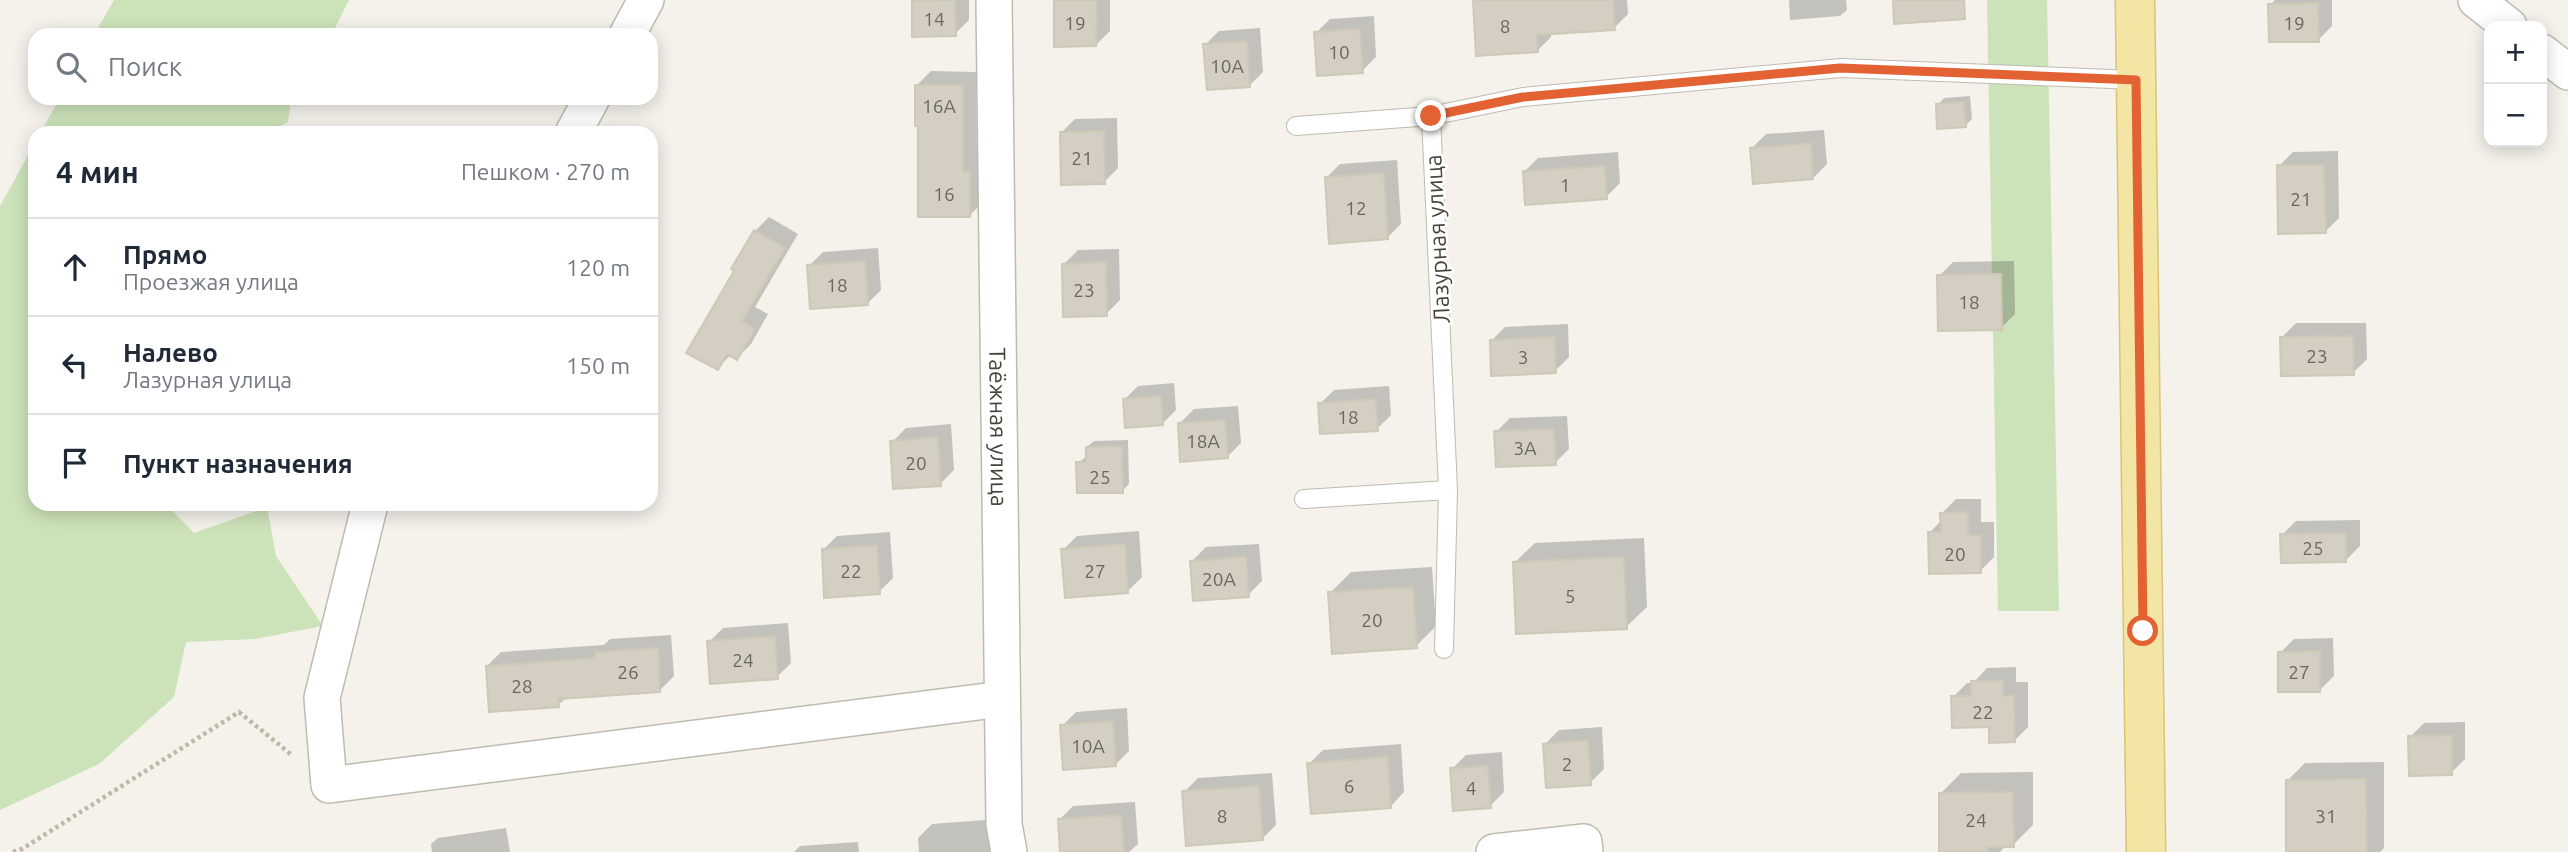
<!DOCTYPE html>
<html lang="ru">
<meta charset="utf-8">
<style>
:root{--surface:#fff;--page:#f2f2f3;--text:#1f2937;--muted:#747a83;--line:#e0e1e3}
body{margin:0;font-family:Ubuntu,sans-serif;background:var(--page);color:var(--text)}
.controls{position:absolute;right:21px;top:21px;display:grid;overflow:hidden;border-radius:14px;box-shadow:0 4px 18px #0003}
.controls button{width:63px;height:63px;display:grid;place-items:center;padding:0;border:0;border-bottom:2px solid var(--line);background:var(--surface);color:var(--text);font:35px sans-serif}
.stop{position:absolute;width:21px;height:21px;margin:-16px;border:5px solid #e26234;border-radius:50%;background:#fff}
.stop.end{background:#e26234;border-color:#fff;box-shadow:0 2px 7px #0008}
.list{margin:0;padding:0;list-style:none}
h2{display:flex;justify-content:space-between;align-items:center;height:91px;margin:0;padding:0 28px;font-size:30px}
h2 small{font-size:23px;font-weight:400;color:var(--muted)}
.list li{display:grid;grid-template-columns:46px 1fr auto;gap:21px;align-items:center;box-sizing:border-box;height:98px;padding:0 28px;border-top:2px solid var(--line)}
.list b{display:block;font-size:26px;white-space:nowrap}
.list p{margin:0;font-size:23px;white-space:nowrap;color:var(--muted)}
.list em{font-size:23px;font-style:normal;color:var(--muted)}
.icon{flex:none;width:38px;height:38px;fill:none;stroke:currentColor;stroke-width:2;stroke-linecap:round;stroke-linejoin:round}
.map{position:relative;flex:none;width:2568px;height:852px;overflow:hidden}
.search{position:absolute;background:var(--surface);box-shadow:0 4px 18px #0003;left:28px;top:28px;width:630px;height:77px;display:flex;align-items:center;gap:18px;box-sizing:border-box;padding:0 24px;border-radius:21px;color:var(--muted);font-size:26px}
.panel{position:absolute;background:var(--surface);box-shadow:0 4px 18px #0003;left:28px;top:126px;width:630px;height:385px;border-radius:21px}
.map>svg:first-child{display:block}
.green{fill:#cce3b9}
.shadow{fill:#0003}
.building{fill:#d4cfc2;stroke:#cec8b6;stroke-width:2}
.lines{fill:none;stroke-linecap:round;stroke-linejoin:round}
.lane-casing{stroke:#bebbaf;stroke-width:20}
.street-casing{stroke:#bebbaf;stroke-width:38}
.primary-casing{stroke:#d7c576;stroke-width:41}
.path{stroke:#bfb8a2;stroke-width:4.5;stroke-dasharray:3.5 3.5;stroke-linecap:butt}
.lane{stroke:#fff;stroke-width:18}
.street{stroke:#fff;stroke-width:35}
.primary{stroke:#f3e6a5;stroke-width:38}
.route{stroke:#e26234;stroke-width:9}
.labels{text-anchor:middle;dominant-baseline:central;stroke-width:5;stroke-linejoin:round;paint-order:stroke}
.number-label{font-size:19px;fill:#6a675c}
.street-label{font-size:23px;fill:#47443a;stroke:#fff}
</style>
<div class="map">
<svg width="2568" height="852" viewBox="0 0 2568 852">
<rect width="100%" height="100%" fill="#f4f2eb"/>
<!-- green -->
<g class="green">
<polygon points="114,0 349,0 333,32 318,35 94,35"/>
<polygon points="1987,0 2047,0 2059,611 1998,611"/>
<polygon points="60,98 291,98 288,122 266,133 40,133"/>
<polygon points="35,143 35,504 166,504 194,533 267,507 276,556 323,626 255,639 186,642 174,697 99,764 0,810 0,206"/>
</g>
<!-- shadow -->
<g class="shadow">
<polygon points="915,0 969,0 969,20 955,34 913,2"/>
<polygon points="1056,0 1110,0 1110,31 1096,45"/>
<polygon points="1475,0 1627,0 1628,14 1614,28 1551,32 1551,37 1537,51"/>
<polygon points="1789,0 1846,0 1847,10 1840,16 1790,20"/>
<polygon points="2275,0 2332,0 2332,26 2318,40 2270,5"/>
<polygon points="1374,16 1376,57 1362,71 1316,33 1330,19"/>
<polygon points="1260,28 1263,72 1249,86 1205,45 1219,31"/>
<polygon points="931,71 976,72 977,158 983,158 983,202 969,216 920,125 917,85"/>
<polygon points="1970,96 1972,119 1965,126 1938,105 1944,98"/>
<polygon points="1117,118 1118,168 1104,182 1061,133 1075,119"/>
<polygon points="1824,130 1827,164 1813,178 1752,148 1766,134"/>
<polygon points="2338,151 2339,218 2325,232 2279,166 2293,152"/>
<polygon points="1618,152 1620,183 1606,197 1524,172 1538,158"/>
<polygon points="1397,160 1401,224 1387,238 1326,178 1340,164"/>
<polygon points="769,217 798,234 755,307 768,314 751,344 737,358 731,355 717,368 736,270 755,231"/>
<polygon points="878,248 881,290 867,304 809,266 823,252"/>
<polygon points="1119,249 1120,300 1106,314 1064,264 1078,250"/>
<polygon points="2014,261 2015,314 2001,328 1939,276 1953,262"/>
<polygon points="2296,323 2366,323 2367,359 2353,373 2282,337"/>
<polygon points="1568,324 1569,357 1555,371 1491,341 1505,327"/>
<polygon points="1174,383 1176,410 1162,424 1124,400 1138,386"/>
<polygon points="1389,386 1391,415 1377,429 1320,404 1334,390"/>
<polygon points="1238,406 1241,443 1227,457 1180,423 1194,409"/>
<polygon points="1567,416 1569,449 1555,463 1496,432 1510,418"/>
<polygon points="951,424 954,470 940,484 892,442 906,428"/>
<polygon points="1128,440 1129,484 1122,491 1078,463 1087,456 1087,447 1094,441"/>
<polygon points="1956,499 1981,499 1981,522 1994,522 1994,557 1980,571 1930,532 1942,520 1942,513"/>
<polygon points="2360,520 2360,546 2346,560 2282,535 2296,521"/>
<polygon points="1139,531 1142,577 1128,591 1063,550 1077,536"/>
<polygon points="890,532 893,578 879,592 823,550 837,536"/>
<polygon points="1644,538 1647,607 1626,627 1514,563 1535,543"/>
<polygon points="1259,544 1262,581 1248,595 1192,561 1206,547"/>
<polygon points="1432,567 1436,626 1416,646 1330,593 1351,572"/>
<polygon points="788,623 791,663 777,677 709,642 723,628"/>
<polygon points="671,635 674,676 660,690 567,697 558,705 487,666 501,652 604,645 610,639"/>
<polygon points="2333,638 2334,676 2320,690 2280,653 2294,639"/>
<polygon points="2016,667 2016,682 2028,682 2028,727 2014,741 1953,697 1967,683 1973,683 1987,668"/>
<polygon points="1127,708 1129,751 1115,765 1062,726 1076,712"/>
<polygon points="2465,722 2465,759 2451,773 2410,737 2424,723"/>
<polygon points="1602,727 1604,769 1590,783 1545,744 1559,730"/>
<polygon points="1401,744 1404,792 1391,806 1309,764 1323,750"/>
<polygon points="1502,752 1504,792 1490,806 1452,769 1466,755"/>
<polygon points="2384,762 2384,848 2380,852 2288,852 2287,781 2305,763"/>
<polygon points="2033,772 2033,825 2013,845 2006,845 2000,852 1941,852 1941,793 1961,773"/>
<polygon points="1272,773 1276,825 1262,839 1184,792 1198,778"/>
<polygon points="1135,802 1138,844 1129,852 1061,852 1059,820 1073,806"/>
<polygon points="999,819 1002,852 919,852 918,838 932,824"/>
<polygon points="506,828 510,852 432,852 431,844 438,838"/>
<polygon points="858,842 859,852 794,852 800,846"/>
</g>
<!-- building -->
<g class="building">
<polygon points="955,0 956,36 912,37 912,1"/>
<polygon points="1054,0 1097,0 1096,46 1054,47"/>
<polygon points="1473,0 1613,0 1615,30 1537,35 1538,52 1476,56"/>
<polygon points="1893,0 1964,0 1965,19 1894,24"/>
<polygon points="2318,3 2319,42 2269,42 2268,4"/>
<polygon points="1360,29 1363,73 1317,76 1314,32"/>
<polygon points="1247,41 1250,87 1207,90 1203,44"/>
<polygon points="915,85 963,85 963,171 970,171 970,217 918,217 918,126 915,126"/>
<polygon points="1964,102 1966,127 1937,129 1936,104"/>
<polygon points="1104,131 1105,184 1061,185 1060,132"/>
<polygon points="1811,143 1813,179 1753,184 1750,148"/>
<polygon points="2277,165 2324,165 2326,233 2278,234"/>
<polygon points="1605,166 1607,199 1525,205 1523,171"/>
<polygon points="1384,173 1388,239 1329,244 1325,177"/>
<polygon points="754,230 785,248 742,321 755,329 737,360 727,354 718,370 686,353 734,271 731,269"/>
<polygon points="865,261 868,305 810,309 807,265"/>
<polygon points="1106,262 1107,316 1063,317 1062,264"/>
<polygon points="2001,274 2002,330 1938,331 1937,275"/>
<polygon points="2353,336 2354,375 2281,376 2280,337"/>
<polygon points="1555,337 1556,373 1491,376 1490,340"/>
<polygon points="1161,396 1163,425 1125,428 1123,399"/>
<polygon points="1376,399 1378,431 1320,434 1318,403"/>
<polygon points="1225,420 1228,458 1180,462 1178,423"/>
<polygon points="1554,429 1556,465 1496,467 1494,431"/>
<polygon points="938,437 941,486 893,489 890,441"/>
<polygon points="1122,446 1123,493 1077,493 1076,462 1086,462 1086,447"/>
<polygon points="1968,512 1968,535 1981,535 1981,573 1929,574 1928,532 1941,532 1940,513"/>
<polygon points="2346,533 2346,562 2281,563 2280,534"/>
<polygon points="1125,544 1128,593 1065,598 1061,549"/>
<polygon points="877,545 880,594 824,598 822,549"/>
<polygon points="1246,557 1249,597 1193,601 1190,561"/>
<polygon points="1624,557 1627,629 1516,634 1513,562"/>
<polygon points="1413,587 1417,648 1332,654 1328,592"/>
<polygon points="775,636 778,679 710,684 707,641"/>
<polygon points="658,648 660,692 558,699 559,707 489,712 486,666 595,658 595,652"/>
<polygon points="2320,651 2320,692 2278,692 2278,652"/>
<polygon points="1971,681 2003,681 2003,696 2014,695 2015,742 1989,743 1989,727 1952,728 1951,696 1971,696"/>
<polygon points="1113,721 1116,766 1063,770 1060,725"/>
<polygon points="2452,735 2452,775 2409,776 2408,736"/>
<polygon points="1588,740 1591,785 1546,788 1543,744"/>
<polygon points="1388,757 1391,808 1311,814 1307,763"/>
<polygon points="1488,766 1491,808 1453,811 1450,768"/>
<polygon points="2366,779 2367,852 2286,852 2286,780"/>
<polygon points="1259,786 1263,840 1186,846 1182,791"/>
<polygon points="2013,792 2014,847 1987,847 1987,852 1939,852 1939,793"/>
<polygon points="1121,815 1124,852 1060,852 1058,819"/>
</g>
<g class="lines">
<!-- lane casing -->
<g class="lane-casing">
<g id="lane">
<polyline points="1296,126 1431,116"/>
<polyline points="1304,499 1448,490"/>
<polyline points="1444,649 1448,490 1431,116 1523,97 1841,68 2136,80"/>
</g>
</g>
<!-- street casing -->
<g class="street-casing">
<g id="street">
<path id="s1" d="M994,0L1004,824L1009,852"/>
<polyline points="2476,0 2509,26"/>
<polyline points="627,35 646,0"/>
<polyline points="2542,52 2568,72"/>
<polyline points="573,133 592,98"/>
<polyline points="370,504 322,698 329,785 1002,699"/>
<polyline points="1494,852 1584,842 1585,852"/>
</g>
</g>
<!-- primary casing -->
<g class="primary-casing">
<polyline id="primary" points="2135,0 2146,852"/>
</g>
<!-- path -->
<polyline class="path" points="13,852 22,849 239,712 293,756"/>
<!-- lane -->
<use href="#lane" class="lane"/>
<!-- street -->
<use href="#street" class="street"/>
<!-- primary -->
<use href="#primary" class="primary"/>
</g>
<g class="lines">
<!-- route -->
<polyline class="route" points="1431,116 1523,97 1840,68 2136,80 2143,631"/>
</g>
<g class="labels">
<!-- number labels -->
<g class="number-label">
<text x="934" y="19">14</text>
<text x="1075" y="23">19</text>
<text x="2294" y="23">19</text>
<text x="1505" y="26">8</text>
<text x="1339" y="52">10</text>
<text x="1227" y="66">10А</text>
<text x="939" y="106">16А</text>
<text x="1082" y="158">21</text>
<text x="1565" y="185">1</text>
<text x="944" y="194">16</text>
<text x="2301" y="199">21</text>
<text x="1356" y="208">12</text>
<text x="837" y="285">18</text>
<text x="1084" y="290">23</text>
<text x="1969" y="302">18</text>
<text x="2317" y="356">23</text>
<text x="1523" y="357">3</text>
<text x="1348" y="417">18</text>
<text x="1203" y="441">18А</text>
<text x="1525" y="448">3А</text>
<text x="916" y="463">20</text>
<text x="1100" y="477">25</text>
<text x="2313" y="548">25</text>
<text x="1955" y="554">20</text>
<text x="851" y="571">22</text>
<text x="1095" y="571">27</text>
<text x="1219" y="579">20А</text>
<text x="1570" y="596">5</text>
<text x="1372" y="620">20</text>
<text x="743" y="660">24</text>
<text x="628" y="672">26</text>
<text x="2299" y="672">27</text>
<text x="522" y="686">28</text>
<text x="1983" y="712">22</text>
<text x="1088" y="746">10А</text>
<text x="1567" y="764">2</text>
<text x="1349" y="786">6</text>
<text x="1471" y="788">4</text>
<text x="1222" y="816">8</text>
<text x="2326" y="816">31</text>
<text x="1976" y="820">24</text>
</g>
<!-- street labels -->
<g class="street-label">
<text transform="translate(1437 239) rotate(-93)">Лазурная улица</text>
<text stroke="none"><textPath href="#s1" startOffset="427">Таёжная улица</textPath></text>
</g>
</g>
</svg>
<div class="controls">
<button>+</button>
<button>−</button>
</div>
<div class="stop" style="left:2143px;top:631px"></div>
<div class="stop end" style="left:1431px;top:116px"></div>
<div class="search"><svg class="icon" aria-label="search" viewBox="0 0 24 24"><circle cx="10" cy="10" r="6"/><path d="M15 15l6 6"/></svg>Поиск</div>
<section class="panel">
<h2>4 мин<small>Пешком · 270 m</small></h2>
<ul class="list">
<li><svg class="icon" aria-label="ahead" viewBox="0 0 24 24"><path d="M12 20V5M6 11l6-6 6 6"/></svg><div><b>Прямо</b><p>Проезжая улица</p></div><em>120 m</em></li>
<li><svg class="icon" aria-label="left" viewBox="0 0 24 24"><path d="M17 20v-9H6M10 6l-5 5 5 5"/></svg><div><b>Налево</b><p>Лазурная улица</p></div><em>150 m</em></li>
<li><svg class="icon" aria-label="arrive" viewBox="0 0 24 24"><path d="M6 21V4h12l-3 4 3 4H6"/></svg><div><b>Пункт назначения</b></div></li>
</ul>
</section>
</div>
